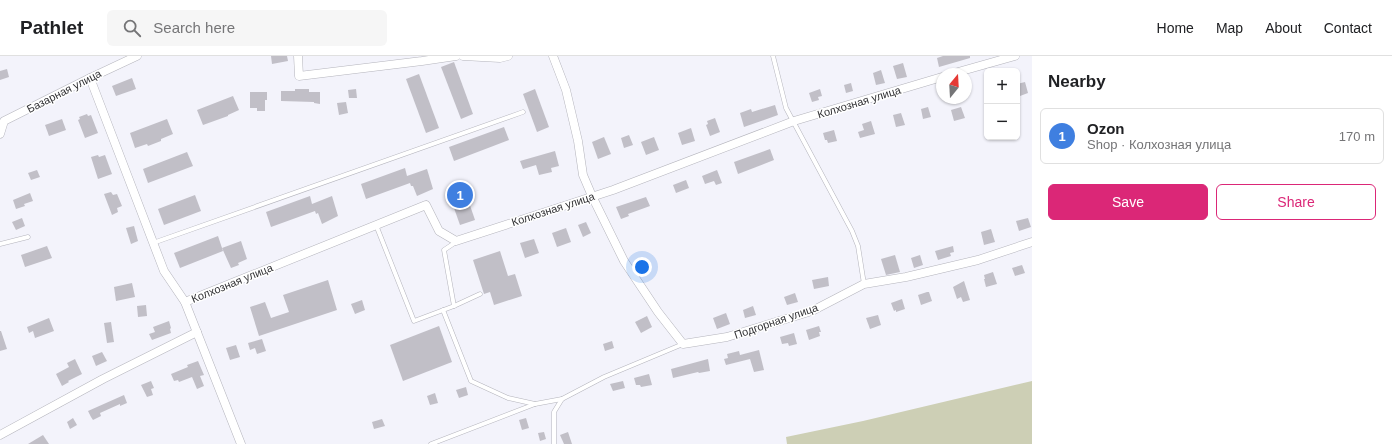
<!DOCTYPE html>
<meta charset="utf-8">
<style>
:root{--surface:#fff;--page:#f6f6f6;--text:#202124;--muted:#757577;--line:#e0e0e0;--accent:#db2777}
body{margin:0;font-family:Arial,sans-serif;background:var(--page);color:var(--text)}
.controls{position:absolute;right:12px;top:12px;display:grid;overflow:hidden;border-radius:6px;box-shadow:0 1px 3px #0004}
.controls button{width:36px;height:36px;display:grid;place-items:center;padding:0;border:0;border-bottom:1px solid var(--line);background:var(--surface);color:var(--text);font:20px sans-serif}
.compass{position:absolute;left:936px;top:12px;width:36px;height:36px;border-radius:50%;background:var(--surface);box-shadow:0 1px 3px #0004;rotate:18deg}
.you{position:absolute;left:642px;top:211px;width:14px;height:14px;margin:-10px;border:3px solid #fff;border-radius:50%;background:#1a73e8;box-shadow:0 0 0 6px #1a73e833}
.badge{display:grid;place-items:center;width:26px;height:26px;border-radius:50%;background:var(--accent);color:#fff;font-size:13px;font-weight:700}
.pin{position:absolute;translate:-50% -50%;border:2px solid #fff;box-shadow:0 1px 4px #0006}
.list{margin:0;padding:0;list-style:none}
h2{display:flex;justify-content:space-between;align-items:center;height:52px;margin:0;padding:0 16px;font-size:17px}
h2 small{font-size:13px;font-weight:400;color:var(--muted)}
.list li{display:grid;grid-template-columns:26px 1fr auto;gap:12px;align-items:center;box-sizing:border-box;height:56px;margin:0 8px 8px;padding:0 8px;border:1px solid var(--line);border-radius:6px}
.list b{display:block;font-size:15px;white-space:nowrap}
.list p{margin:0;font-size:13px;white-space:nowrap;color:var(--muted)}
.list em{font-size:13px;font-style:normal;color:var(--muted)}
.actions{display:flex;gap:8px;padding:12px 16px}
.actions a{flex:1;padding:9px 0;border:1px solid var(--accent);border-radius:6px;text-align:center;font-size:14px;color:var(--accent)}
.actions .main{background:var(--accent);color:#fff}
.icon{flex:none;width:22px;height:22px;fill:none;stroke:currentColor;stroke-width:2;stroke-linecap:round;stroke-linejoin:round}
.map{position:relative;flex:none;width:1032px;height:388px;overflow:hidden}
header{display:flex;align-items:center;gap:24px;box-sizing:border-box;height:56px;padding:0 20px;background:var(--surface);border-bottom:1px solid var(--line)}
header strong{font-size:19px}
nav{display:flex;gap:22px;margin-inline-start:auto;font-size:14px}
.search{width:280px;height:36px;background:var(--page);display:flex;align-items:center;gap:10px;box-sizing:border-box;padding:0 14px;border-radius:6px;color:var(--muted);font-size:15px}
main{display:flex}
aside{flex:1;background:var(--surface)}
.map>svg:first-child{display:block}
.green{fill:#cdcfb5}
.building{fill:#c1bfc7}
.lines{fill:none;stroke-linecap:round;stroke-linejoin:round}
.lane-casing{stroke:#b4b4bc;stroke-width:5}
.street-casing{stroke:#b4b4bc;stroke-width:9}
.lane{stroke:#fff;stroke-width:4}
.street{stroke:#fff;stroke-width:8}
.labels{text-anchor:middle;dominant-baseline:central;stroke-width:3;stroke-linejoin:round;paint-order:stroke}
.street-label{font-size:11px;fill:#303033;stroke:#fff}
</style>
<header>
<strong>Pathlet</strong>
<div class="search"><svg class="icon" aria-label="search" viewBox="0 0 24 24"><circle cx="10" cy="10" r="6"/><path d="M15 15l6 6"/></svg>Search here</div>
<nav><a>Home</a><a>Map</a><a>About</a><a>Contact</a></nav>
</header>
<main>
<div class="map">
<svg width="1032" height="388" viewBox="0 0 1032 388">
<rect width="100%" height="100%" fill="#f3f3fb"/>
<!-- green -->
<polygon class="green" points="1032,325 1032,388 787,388 786,381 863,365"/>
<!-- building -->
<g class="building">
<polygon points="271,0 287,0 288,5 272,8"/>
<polygon points="943,0 970,0 970,2 939,11 937,2"/>
<polygon points="454,6 473,58 461,63 441,11"/>
<polygon points="903,7 907,21 897,23 893,10"/>
<polygon points="7,13 9,21 0,24 0,15"/>
<polygon points="881,14 885,27 876,29 873,17"/>
<polygon points="419,18 439,72 426,77 406,23"/>
<polygon points="132,22 136,33 116,40 112,30"/>
<polygon points="1025,26 1028,37 1020,40 1020,37 1017,37 1017,28"/>
<polygon points="851,27 853,35 846,37 844,29"/>
<polygon points="295,33 309,33 309,36 320,36 320,48 314,47 314,46 281,45 281,35 295,35"/>
<polygon points="356,33 357,42 349,42 348,34"/>
<polygon points="535,33 549,71 537,76 523,38"/>
<polygon points="820,33 822,40 818,41 819,44 812,46 809,37"/>
<polygon points="250,36 267,36 267,44 265,44 265,55 257,55 257,52 250,52"/>
<polygon points="233,40 239,54 228,59 228,60 203,69 197,54"/>
<polygon points="346,46 348,57 339,59 337,47"/>
<polygon points="775,49 778,59 744,71 740,57 751,53 752,56"/>
<polygon points="928,51 931,61 923,63 921,53"/>
<polygon points="961,51 965,62 954,65 951,54"/>
<polygon points="901,57 905,69 896,71 893,59"/>
<polygon points="87,58 88,60 91,59 98,77 85,82 78,64 80,63 79,61"/>
<polygon points="715,62 720,76 710,80 706,69 708,68 707,65"/>
<polygon points="62,63 66,74 49,80 45,69"/>
<polygon points="167,63 173,78 161,83 161,85 148,90 147,88 135,92 130,77"/>
<polygon points="871,65 875,78 860,82 858,76 864,74 862,68"/>
<polygon points="504,71 509,84 454,105 449,91"/>
<polygon points="691,72 695,85 682,89 678,77"/>
<polygon points="834,74 837,85 828,87 827,84 825,84 823,77"/>
<polygon points="629,79 633,89 624,92 621,82"/>
<polygon points="604,81 611,98 598,103 592,86"/>
<polygon points="654,81 659,94 646,99 641,86"/>
<polygon points="770,93 774,104 738,118 734,106"/>
<polygon points="555,95 559,110 551,112 552,116 539,119 536,109 523,113 520,105"/>
<polygon points="187,96 193,110 148,127 143,113"/>
<polygon points="98,99 99,101 105,99 112,118 98,123 91,101"/>
<polygon points="405,112 407,120 427,113 433,133 417,140 413,130 411,130 410,127 366,143 361,128"/>
<polygon points="37,114 40,121 31,124 28,117"/>
<polygon points="717,114 722,127 716,129 714,125 705,128 702,120"/>
<polygon points="686,124 689,132 676,137 673,129"/>
<polygon points="464,132 475,164 460,169 449,138"/>
<polygon points="111,136 113,139 117,138 122,150 117,152 118,156 112,159 104,138"/>
<polygon points="30,137 33,145 24,148 25,150 16,153 13,144"/>
<polygon points="195,139 201,155 164,169 158,153"/>
<polygon points="310,140 312,148 332,140 338,160 322,168 318,157 316,158 315,155 271,171 266,156"/>
<polygon points="646,141 650,150 628,158 629,160 621,163 616,151"/>
<polygon points="22,162 25,170 16,174 12,166"/>
<polygon points="1028,162 1031,171 1019,175 1016,165"/>
<polygon points="586,166 591,177 583,181 578,169"/>
<polygon points="134,170 138,185 131,188 126,172"/>
<polygon points="566,172 571,186 557,191 552,177"/>
<polygon points="991,173 995,186 984,189 981,176"/>
<polygon points="218,180 223,195 180,212 174,197"/>
<polygon points="534,183 539,197 525,202 520,187"/>
<polygon points="241,185 247,203 238,207 239,209 231,212 222,192"/>
<polygon points="47,190 52,202 25,211 21,199"/>
<polygon points="953,190 954,196 950,197 951,200 938,204 935,195"/>
<polygon points="500,195 508,220 515,218 522,240 494,249 490,236 484,238 473,204"/>
<polygon points="895,199 900,216 886,219 881,203"/>
<polygon points="920,199 923,209 914,212 911,202"/>
<polygon points="1022,209 1025,217 1015,220 1012,212"/>
<polygon points="993,216 997,228 986,231 984,223 985,223 984,219"/>
<polygon points="828,221 829,230 814,233 812,224"/>
<polygon points="328,224 337,254 259,280 250,251 265,246 271,262 289,256 283,239"/>
<polygon points="964,225 970,244 963,246 961,241 957,243 953,231"/>
<polygon points="132,227 135,241 116,245 114,231"/>
<polygon points="927,236 929,236 932,245 921,249 918,239"/>
<polygon points="795,237 798,246 787,249 784,241"/>
<polygon points="902,243 905,253 896,256 896,254 894,255 891,247"/>
<polygon points="362,244 365,254 355,258 351,248"/>
<polygon points="146,249 147,260 138,261 137,250"/>
<polygon points="753,250 756,259 745,262 743,254"/>
<polygon points="726,257 730,268 717,273 713,262"/>
<polygon points="878,259 881,269 870,273 866,262"/>
<polygon points="647,260 652,271 641,277 635,266"/>
<polygon points="49,262 54,275 35,282 33,275 29,277 27,271"/>
<polygon points="169,265 171,272 170,273 171,277 152,284 149,278 155,276 153,271"/>
<polygon points="111,266 114,286 107,287 104,267"/>
<polygon points="439,270 452,306 403,325 390,289"/>
<polygon points="819,270 821,276 819,276 820,280 809,284 806,274"/>
<polygon points="0,275 1,275 7,293 0,295"/>
<polygon points="794,277 797,288 789,290 788,287 782,288 780,281"/>
<polygon points="262,283 266,295 257,298 255,292 250,294 248,287"/>
<polygon points="612,285 614,292 605,295 603,288"/>
<polygon points="236,289 240,301 230,304 226,292"/>
<polygon points="759,294 764,314 754,316 750,303 726,309 724,303 728,302 727,298 739,295 740,299"/>
<polygon points="102,296 107,305 96,310 92,300"/>
<polygon points="75,303 82,318 68,325 69,326 62,330 56,318 69,311 67,307"/>
<polygon points="708,303 710,315 699,317 698,316 673,322 671,313"/>
<polygon points="198,305 204,319 200,320 204,330 197,333 192,321 179,326 178,324 174,325 171,318 188,311 187,309"/>
<polygon points="649,318 652,329 641,331 640,329 636,329 634,322"/>
<polygon points="151,325 154,332 151,333 153,339 147,341 141,329"/>
<polygon points="623,325 625,332 613,335 610,328"/>
<polygon points="466,331 468,339 459,342 456,334"/>
<polygon points="435,337 438,347 430,349 427,340"/>
<polygon points="124,339 127,347 120,350 120,348 100,357 101,360 93,364 91,361 88,355"/>
<polygon points="73,362 77,369 70,373 67,366"/>
<polygon points="526,362 529,372 522,374 519,364"/>
<polygon points="382,363 385,370 374,373 372,366"/>
<polygon points="544,376 546,383 540,385 538,377"/>
<polygon points="568,376 572,388 564,388 560,379"/>
<polygon points="43,379 49,388 28,388"/>
</g>
<g class="lines">
<!-- lane casing -->
<g class="lane-casing">
<g id="lane">
<polyline points="773,0 786,52 852,175 858,190 864,228"/>
<polyline points="376,169 414,265 454,250 480,238"/>
<polyline points="153,187 523,56"/>
<polyline points="0,188 28,181"/>
<polyline points="454,250 444,194 456,186"/>
<polyline points="443,254 471,325 508,342 535,348"/>
<polyline points="431,388 535,348 562,343"/>
<polyline points="554,388 554,356 562,343 604,321 683,288"/>
</g>
</g>
<!-- street casing -->
<g class="street-casing">
<g id="street">
<polyline points="298,0 299,20 422,5 456,0"/>
<polyline points="463,0 500,2 508,0"/>
<polyline points="553,0 566,34 578,85 583,119 592,140 624,205 658,256 683,288 727,281 812,255 864,228 906,221 978,204 1032,186"/>
<polyline points="951,18 1015,0"/>
<polyline points="90,22 164,215 185,246 241,388"/>
<polyline points="0,78 4,65 90,22 137,0"/>
<polyline points="185,246 426,149 439,175 456,185 613,134 794,65 942,21"/>
<polyline points="0,379 103,323 197,276"/>
</g>
</g>
<!-- lane -->
<use href="#lane" class="lane"/>
<!-- street -->
<use href="#street" class="street"/>
</g>
<g class="labels">
<!-- street labels -->
<g class="street-label">
<text transform="translate(64 35) rotate(-27)">Базарная улица</text>
<text transform="translate(859 46) rotate(-17)">Колхозная улица</text>
<text transform="translate(553 153) rotate(-18)">Колхозная улица</text>
<text transform="translate(232 227) rotate(-22)">Колхозная улица</text>
<text transform="translate(776 265) rotate(-19)">Подгорная улица</text>
</g>
</g>
</svg>
<div class="controls">
<button>+</button>
<button>−</button>
</div>
<svg class="compass" viewBox="-18 -18 36 36"><path d="M0-13l5 13h-10z" fill="#e53935"/><path d="M0 13l5-13h-10z" fill="#757577"/></svg>
<div class="you"></div>
<div class="pin badge" style="left:460px;top:139px;background:#3f7fe0">1</div>
</div>
<aside>
<h2>Nearby<small></small></h2>
<ul class="list">
<li><span class="badge" style="background:#3f7fe0">1</span><div><b>Ozon</b><p>Shop · Колхозная улица</p></div><em>170 m</em></li>
</ul>
<div class="actions"><a class="main">Save</a><a>Share</a></div>
</aside>
</main>
